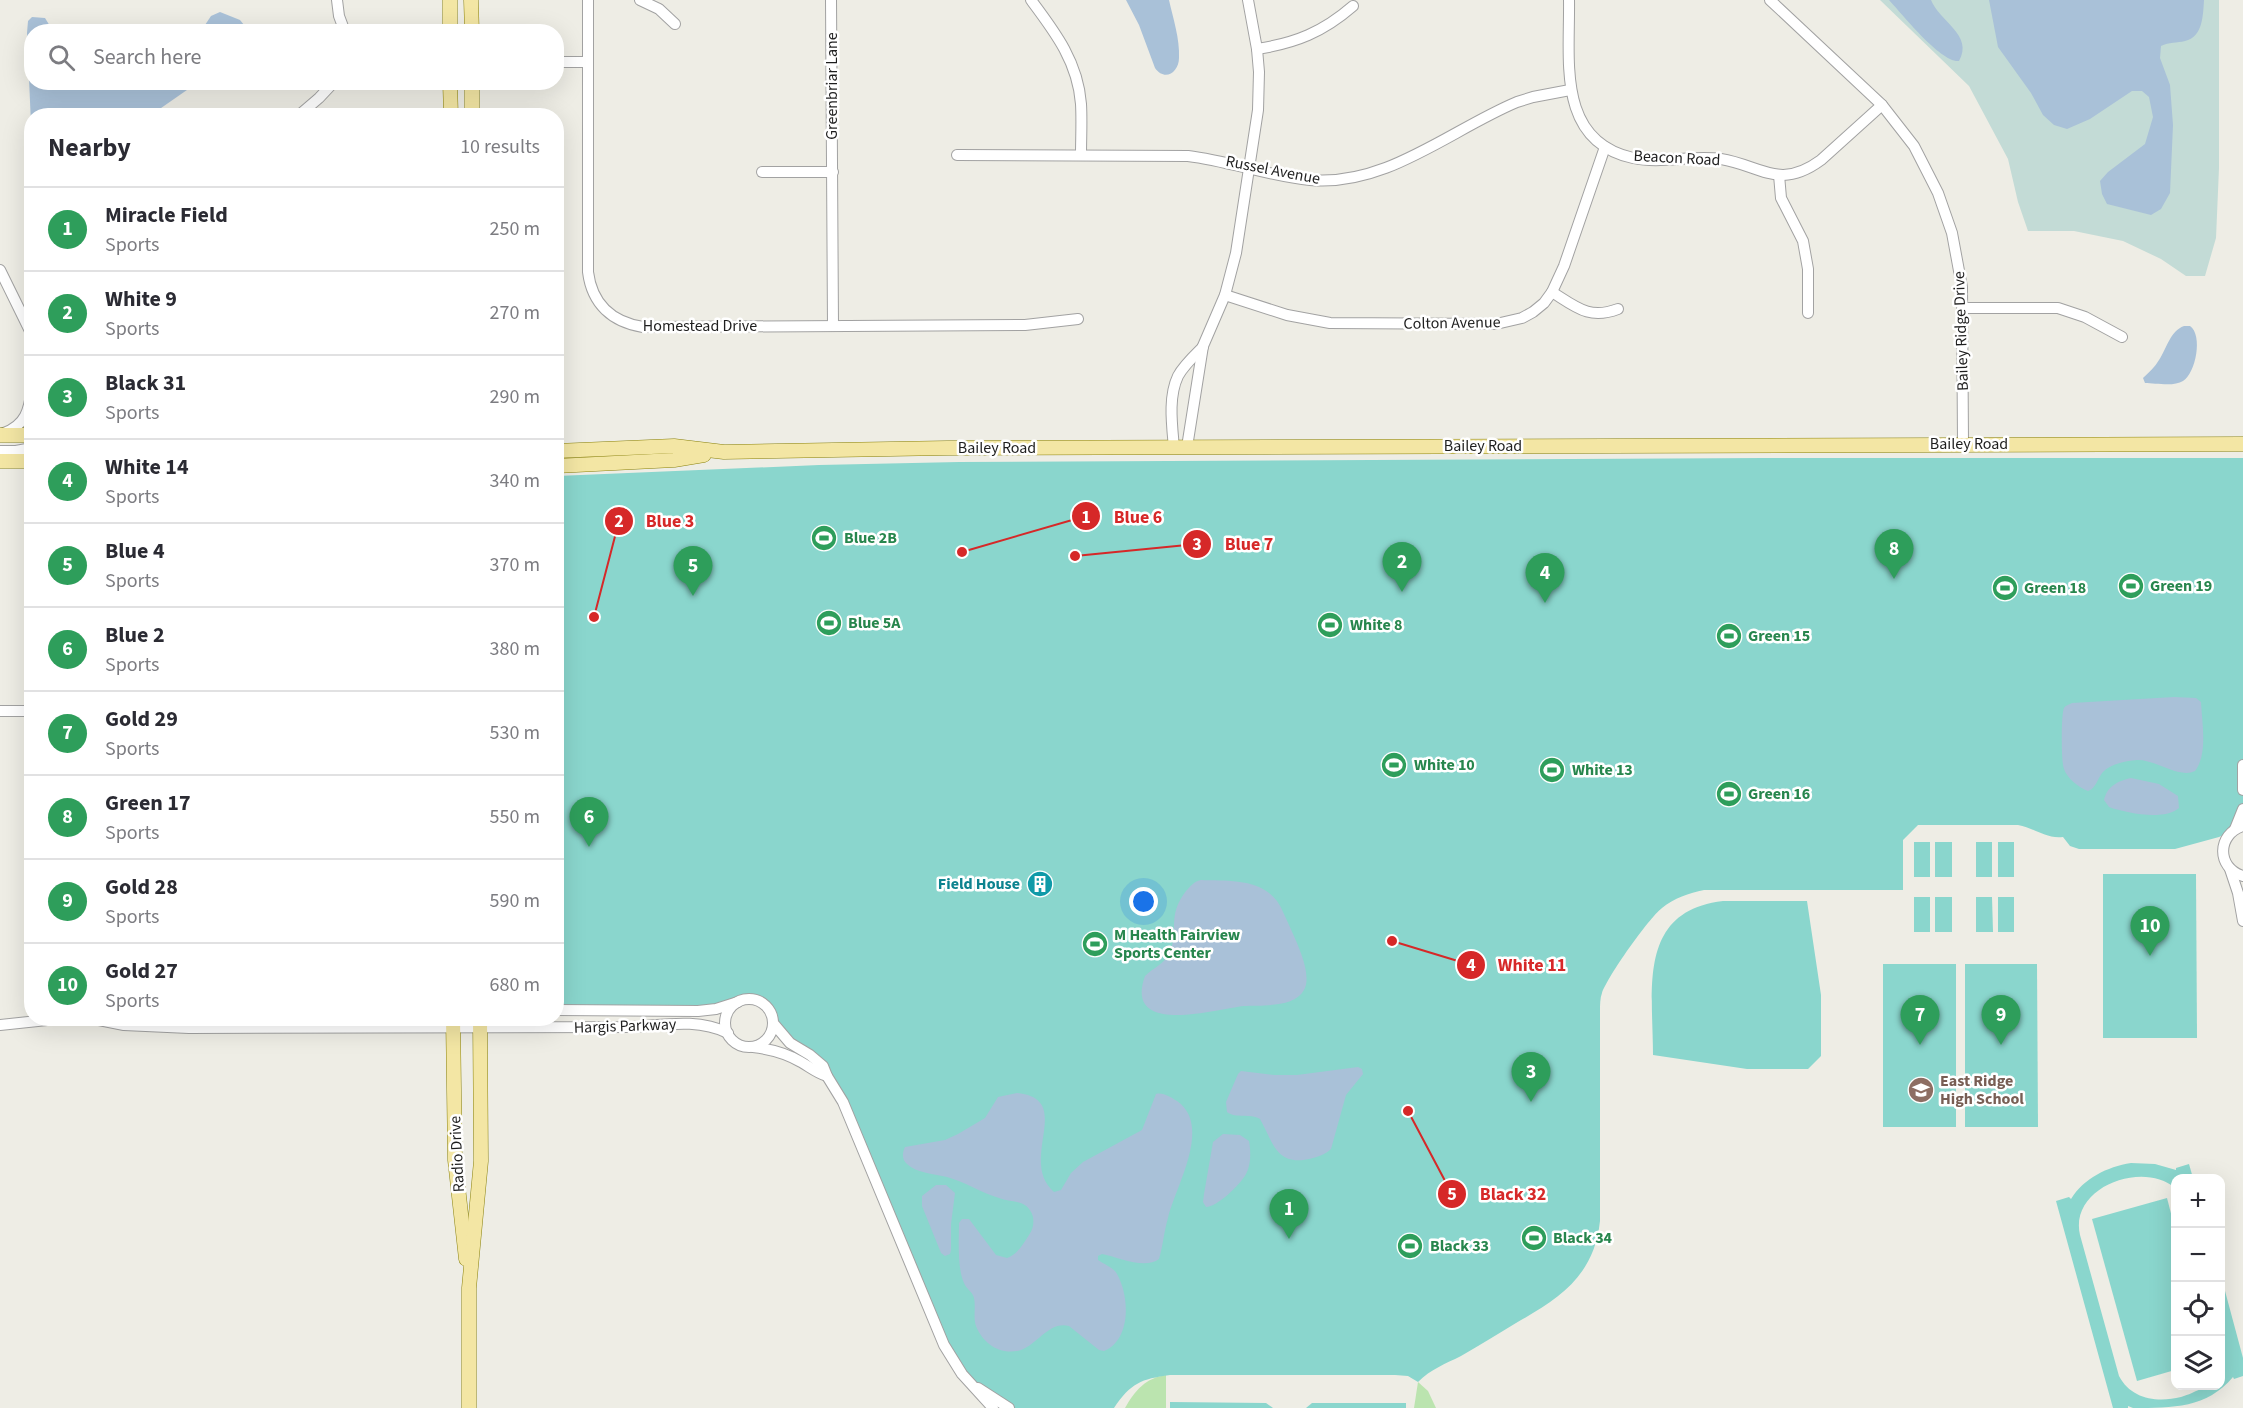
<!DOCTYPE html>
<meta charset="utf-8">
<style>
:root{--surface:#fff;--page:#f7f7f7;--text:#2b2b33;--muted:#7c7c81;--line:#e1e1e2;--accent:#ea580c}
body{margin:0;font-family:"Source Sans 3",sans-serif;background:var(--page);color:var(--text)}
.controls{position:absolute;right:18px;bottom:18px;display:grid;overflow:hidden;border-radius:12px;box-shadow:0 6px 24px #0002}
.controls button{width:54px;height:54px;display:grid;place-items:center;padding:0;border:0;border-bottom:2px solid var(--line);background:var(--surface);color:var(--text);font:30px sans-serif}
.you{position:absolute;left:1144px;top:902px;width:21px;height:21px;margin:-15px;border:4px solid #fff;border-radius:50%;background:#1a73e8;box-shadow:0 0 0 9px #1a73e833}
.badge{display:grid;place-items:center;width:39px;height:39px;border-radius:50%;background:var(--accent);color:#fff;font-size:20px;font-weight:700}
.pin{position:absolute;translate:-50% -50px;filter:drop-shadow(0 2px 3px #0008)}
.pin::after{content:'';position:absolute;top:32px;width:21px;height:18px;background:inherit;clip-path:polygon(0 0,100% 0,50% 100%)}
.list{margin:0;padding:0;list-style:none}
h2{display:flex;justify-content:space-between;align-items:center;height:78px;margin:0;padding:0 24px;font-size:26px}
h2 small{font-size:20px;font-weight:400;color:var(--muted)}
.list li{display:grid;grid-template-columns:39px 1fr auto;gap:18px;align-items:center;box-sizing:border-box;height:84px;padding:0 24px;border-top:2px solid var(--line)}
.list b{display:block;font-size:22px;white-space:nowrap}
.list p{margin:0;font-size:20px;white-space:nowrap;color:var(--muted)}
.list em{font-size:20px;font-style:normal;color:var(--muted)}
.icon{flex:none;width:33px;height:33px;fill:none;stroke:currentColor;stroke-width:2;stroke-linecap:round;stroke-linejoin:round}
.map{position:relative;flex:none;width:2243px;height:1408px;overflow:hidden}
.search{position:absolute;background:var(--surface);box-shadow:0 6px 24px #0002;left:24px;top:24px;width:540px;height:66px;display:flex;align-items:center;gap:15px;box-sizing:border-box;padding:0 21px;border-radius:24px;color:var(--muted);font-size:22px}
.panel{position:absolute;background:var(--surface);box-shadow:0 6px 24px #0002;left:24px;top:108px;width:540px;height:918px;border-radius:24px}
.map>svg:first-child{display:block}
.grass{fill:#bbe4af}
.wetland{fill:#c3dbd6}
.pitch{fill:#8ad6cd}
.water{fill:#a9c1d8}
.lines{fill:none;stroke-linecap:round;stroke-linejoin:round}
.minor-casing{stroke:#a2a2a2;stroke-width:12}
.major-casing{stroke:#8a820d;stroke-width:15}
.minor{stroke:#fff;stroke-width:10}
.major{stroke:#f3e6a4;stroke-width:14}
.labels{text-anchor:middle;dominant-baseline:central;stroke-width:5;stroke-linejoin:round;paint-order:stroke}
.street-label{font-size:16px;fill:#1e1e1e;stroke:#fff}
.leisure-label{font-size:16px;font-weight:bold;fill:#27864d;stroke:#fff;text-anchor:start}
.culture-label{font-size:16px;font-weight:bold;fill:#0d838f;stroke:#fff;text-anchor:end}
.education-label{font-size:16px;font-weight:bold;fill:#785e54;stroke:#fff;text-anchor:start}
.leader{fill:none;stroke:#d62828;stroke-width:2}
.callout-dot{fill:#d62828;stroke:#fff;stroke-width:2}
.mark-label{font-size:18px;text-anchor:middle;font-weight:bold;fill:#fff}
.callout-label{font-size:18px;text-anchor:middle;font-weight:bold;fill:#d62828;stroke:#fff;stroke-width:5;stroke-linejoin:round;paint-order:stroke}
</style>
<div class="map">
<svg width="2243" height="1408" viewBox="0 0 2243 1408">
<rect width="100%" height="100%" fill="#eeede5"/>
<!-- grass -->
<g class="grass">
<path d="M1166,1375V1408H1125C1135,1390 1146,1378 1166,1375Z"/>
<polygon points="1418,1382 1428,1391 1436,1408 1414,1408"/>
</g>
<!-- wetland -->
<polygon class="wetland" points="1880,0 2219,0 2219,168 2216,238 2205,276 2186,276 2161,259 2123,241 2074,231 2028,231 2018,202 2008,159 1969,86"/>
<!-- pitch -->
<g class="pitch">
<path d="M1763,458H2243V826L2219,837L2175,849H2079L2070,846L2063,837C2045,839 2035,828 2018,825H1918L1903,840V890H1704C1689,893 1674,898 1662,908C1648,919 1608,976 1602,993C1600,998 1600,1005 1600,1011V1221C1594,1276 1560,1298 1516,1323C1498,1334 1480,1345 1461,1356C1445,1364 1431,1369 1418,1382L1408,1376L1395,1375H1170C1141,1379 1131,1383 1114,1408H1009L962,1374L827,1076L773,1023C769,994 747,999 726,1006L557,1010V476L819,465L959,462Z"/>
<rect x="1914" y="842" width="16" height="35"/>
<rect x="1935" y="842" width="17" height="35"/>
<rect x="1976" y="842" width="16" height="35"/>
<rect x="1998" y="842" width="16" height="35"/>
<polygon points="2103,874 2196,874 2197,1038 2103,1038"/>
<rect x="1914" y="897" width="16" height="35"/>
<rect x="1935" y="897" width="17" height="35"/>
<polygon points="1976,897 1992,897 1993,932 1976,932"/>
<rect x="1998" y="897" width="16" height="35"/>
<path d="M1723,901H1807L1821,995V1056L1808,1069H1747L1653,1055C1653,990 1637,911 1723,901Z"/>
<rect x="1883" y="964" width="73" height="163"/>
<polygon points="1965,964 2037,964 2038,1127 1965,1127"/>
<path d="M2131,1163L2155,1164L2176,1170V1168L2189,1164L2193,1178H2176L2175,1188C2143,1160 2069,1187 2080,1235L2119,1376C2131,1399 2157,1403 2181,1397C2198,1392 2200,1386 2220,1386L2221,1370L2225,1353L2221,1330V1276L2243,1358V1376L2234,1379L2233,1377C2207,1408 2173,1408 2133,1408L2128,1406V1408H2113L2056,1201L2069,1197L2071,1199C2084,1178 2107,1167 2131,1163Z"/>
<polygon points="2167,1198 2175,1229 2175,1370 2137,1381 2092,1219"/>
<polygon points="1170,1402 1266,1403 1273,1408 1170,1408"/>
<polygon points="1312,1403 1406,1403 1406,1408 1306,1408"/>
</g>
<!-- water -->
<g class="water">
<path d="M1126,0H1169C1173,18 1180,39 1179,58C1179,72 1165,82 1155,68L1139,25Z"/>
<path d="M1889,0H1931C1939,21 1974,35 1959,61C1941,63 1902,14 1889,0Z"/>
<path d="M1989,0H2204C2203,15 2203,37 2185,41C2177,43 2169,42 2161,46L2160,58L2170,85L2173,125L2170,193L2161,209L2151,215L2107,204L2102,194L2100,181L2108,172L2145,144L2153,117L2149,97L2142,91H2132L2090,119L2067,129L2054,125L2043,115L2031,93L1998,47Z"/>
<polygon points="220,12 240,20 249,31 201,31 211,16"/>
<polygon points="32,17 45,18 53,31 32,32 32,82 197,83 151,115 32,116 31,124 27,33 28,21"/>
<path d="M2184,326H2190C2203,335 2196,373 2183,381C2174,387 2155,383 2145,383L2143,378C2149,372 2155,367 2159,360C2167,348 2170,331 2184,326Z"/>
<path d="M2174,697L2196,698L2201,702C2202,723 2208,754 2195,771C2179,779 2155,759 2137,760C2125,761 2110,764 2102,773C2097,780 2096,788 2088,791C2079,788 2067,778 2064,769C2061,762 2061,714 2064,708C2066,705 2068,705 2072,703Z"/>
<path d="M2131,778L2159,784L2178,796L2179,808C2164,821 2126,813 2109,807L2104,800C2107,786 2118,781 2131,778Z"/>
<path d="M1201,880C1226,881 1260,878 1277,901C1282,908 1285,917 1289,925C1296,941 1313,974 1304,990C1294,1008 1261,1005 1244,1006C1216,1009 1123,1037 1145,976C1153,968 1164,964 1169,954C1180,930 1166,917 1186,891C1191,886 1193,882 1201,880Z"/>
<path d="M1358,1067L1362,1069L1363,1074L1346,1095L1331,1149C1325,1155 1317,1157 1309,1159C1276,1166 1273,1142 1260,1119C1250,1113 1236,1119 1227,1112L1226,1102L1238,1074L1241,1071L1274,1075H1297Z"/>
<path d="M1017,1093C1076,1099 1017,1160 1054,1192L1061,1190L1071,1173L1083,1162L1142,1130L1156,1094C1163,1092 1170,1097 1177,1101C1213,1126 1175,1187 1168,1218C1164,1231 1163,1246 1159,1259C1145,1270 1118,1257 1102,1254L1098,1256V1260C1105,1265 1113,1267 1117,1274C1130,1297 1131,1340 1104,1351L1099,1350L1069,1326C1049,1321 1038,1344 1021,1350C1001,1356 983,1344 976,1326C973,1317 976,1307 974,1298C973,1292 966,1289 964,1283C957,1268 959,1239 959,1223L962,1219H969L996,1255L1007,1258C1017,1255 1024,1243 1029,1235C1033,1229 1034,1224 1033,1217C1028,1199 1012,1203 999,1198C981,1193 966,1182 947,1177C935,1174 916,1173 907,1164C902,1160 902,1153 905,1147L945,1140L958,1134L985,1118L998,1097Z"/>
<path d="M1223,1134L1240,1135L1249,1141C1251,1152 1251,1165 1246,1174C1240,1185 1217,1207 1206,1207L1203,1202L1204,1194L1213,1142Z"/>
<polygon points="936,1185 946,1185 955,1193 951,1224 951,1250 950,1254 945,1256 941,1253 922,1206 922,1196"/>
</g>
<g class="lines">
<!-- minor casing -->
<g class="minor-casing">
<g id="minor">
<polyline points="337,0 339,16 345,32"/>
<path d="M588,0V272C592,304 612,322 643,327L1025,325L1078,319"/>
<polyline points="640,0 659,9 675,24"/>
<polyline points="831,0 833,326"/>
<path d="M1031,0C1055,32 1078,62 1081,104C1082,121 1081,138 1081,155"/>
<path d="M1569,0C1570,60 1556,141 1633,158C1661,164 1692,155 1721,159C1760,165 1779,191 1821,160L1882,105"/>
<polyline points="1770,0 1882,105 1914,146 1938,193 1952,233 1962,287 1963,444"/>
<path d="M1257,49C1296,43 1323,32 1353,6"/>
<polyline points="556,62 587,62"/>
<polyline points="298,116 319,98 334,82"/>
<path d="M957,155L1188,156C1229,161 1269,176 1310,180C1386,187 1450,130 1517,102L1533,97L1570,90"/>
<polyline points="762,172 833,172"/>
<polyline points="1779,175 1781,198 1803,241 1808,269 1808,313"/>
<polyline points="0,270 32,335"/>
<path d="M1552,292C1576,307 1589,320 1618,309"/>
<polyline points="1225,295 1287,315 1330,323 1496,324 1522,318 1533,312 1544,303 1552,292 1564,266 1605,147"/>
<polyline points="1963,308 2058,308 2085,317 2122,337"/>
<path d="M4,433C26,425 29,410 32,389"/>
<polyline points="1187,447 1203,346 1225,295 1236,253 1258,110 1259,72 1257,49 1248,0"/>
<path d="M1174,448C1172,425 1168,397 1178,376C1184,365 1194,356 1203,347"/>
<polyline points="0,451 16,451 32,448"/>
<polyline points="0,711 32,711"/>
<polyline points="2243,765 2243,790"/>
<path d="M2243,826C2217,834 2216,868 2243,876"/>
<polyline points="2235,829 2243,809"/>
<polyline points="2230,869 2238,893 2243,921"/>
<circle cx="749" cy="1023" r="24"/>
<polyline points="556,1010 698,1011 716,1009 738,1002"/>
<path d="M89,1018L124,1025L189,1028L632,1027C665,1025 697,1018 728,1033"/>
<polyline points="773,1023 790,1043 810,1055 823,1066 827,1076 843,1102 944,1345 962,1374 993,1408"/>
<polyline points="0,1025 66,1018"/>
<path d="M753,1047C770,1049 786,1053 801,1062C810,1067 817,1073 827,1076"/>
<polyline points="978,1388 1009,1408"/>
</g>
</g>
<!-- major casing -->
<g class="major-casing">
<g id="major">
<polyline points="450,0 450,32"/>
<polyline points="471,0 472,32"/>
<polyline points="450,82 451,116"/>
<polyline points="472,116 472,82"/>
<polyline points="0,435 32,435"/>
<polyline points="556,451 674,446 724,452 947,448 2243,444"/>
<polyline points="0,461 32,461"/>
<polyline points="556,466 674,460 704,455"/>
<polyline points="453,1018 455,1160 466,1259"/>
<polyline points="469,1408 469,1288 481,1161 480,1018"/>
</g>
</g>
<!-- minor -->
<use href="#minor" class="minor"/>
<!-- major -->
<use href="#major" class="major"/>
</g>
<!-- icons -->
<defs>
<g id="stadium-disc" transform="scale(1.35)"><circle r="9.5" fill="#2e9e5b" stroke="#fff"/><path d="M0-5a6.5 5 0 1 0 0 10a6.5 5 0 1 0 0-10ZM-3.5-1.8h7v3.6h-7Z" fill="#fff"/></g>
<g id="building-disc" transform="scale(1.35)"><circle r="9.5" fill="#0f9aa8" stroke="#fff"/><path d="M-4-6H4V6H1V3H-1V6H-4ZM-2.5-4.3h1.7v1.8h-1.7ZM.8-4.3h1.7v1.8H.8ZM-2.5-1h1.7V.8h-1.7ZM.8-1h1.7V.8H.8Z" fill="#fff"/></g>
<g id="school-disc" transform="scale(1.35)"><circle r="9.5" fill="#8d6e63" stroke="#fff"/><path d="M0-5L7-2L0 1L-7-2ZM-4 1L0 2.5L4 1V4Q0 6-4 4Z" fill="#fff"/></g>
</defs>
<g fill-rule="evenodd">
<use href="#stadium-disc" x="824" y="538"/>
<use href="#stadium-disc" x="2131" y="586"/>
<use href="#stadium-disc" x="2005" y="588"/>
<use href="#stadium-disc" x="829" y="623"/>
<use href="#stadium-disc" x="1330" y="625"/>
<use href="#stadium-disc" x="1729" y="636"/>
<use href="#stadium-disc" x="1394" y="765"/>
<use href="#stadium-disc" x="1552" y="770"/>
<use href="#stadium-disc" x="1729" y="794"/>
<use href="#building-disc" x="1040" y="884"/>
<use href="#stadium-disc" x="1095" y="944"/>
<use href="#school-disc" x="1921" y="1090"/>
<use href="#stadium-disc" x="1534" y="1238"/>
<use href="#stadium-disc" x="1410" y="1246"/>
</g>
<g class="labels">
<!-- street labels -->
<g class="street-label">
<text transform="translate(832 86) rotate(-90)">Greenbriar Lane</text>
<text transform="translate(1677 158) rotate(3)">Beacon Road</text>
<text transform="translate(1273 170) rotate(11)">Russel Avenue</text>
<text transform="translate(1452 323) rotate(-1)">Colton Avenue</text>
<text x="700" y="326">Homestead Drive</text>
<text transform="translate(1961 331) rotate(-92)">Bailey Ridge Drive</text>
<text x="1969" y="444">Bailey Road</text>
<text x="1483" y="446">Bailey Road</text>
<text x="997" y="448">Bailey Road</text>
<text transform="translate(625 1026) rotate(-2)">Hargis Parkway</text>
<text transform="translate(457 1154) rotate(-93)">Radio Drive</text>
</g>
<!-- leisure labels -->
<g class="leisure-label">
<text x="844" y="538">Blue 2B</text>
<text x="2150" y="586">Green 19</text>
<text x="2024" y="588">Green 18</text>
<text x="848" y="623">Blue 5A</text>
<text x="1350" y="625">White 8</text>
<text x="1748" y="636">Green 15</text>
<text x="1414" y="765">White 10</text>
<text x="1572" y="770">White 13</text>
<text x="1748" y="794">Green 16</text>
<text x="1114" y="935">M Health Fairview<tspan x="1114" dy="18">Sports Center</tspan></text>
<text x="1553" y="1238">Black 34</text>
<text x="1430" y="1246">Black 33</text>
</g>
<!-- culture labels -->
<g class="culture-label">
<text x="1020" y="884">Field House</text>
</g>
<!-- education labels -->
<g class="education-label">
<text x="1940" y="1081">East Ridge<tspan x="1940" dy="18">High School</tspan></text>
</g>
</g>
<!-- callouts -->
<path class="leader" d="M962 552L1086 516M594 617L619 521M1075 556L1197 544M1392 941L1471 965M1408 1111L1452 1194"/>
<g class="callout-dot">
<circle cx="962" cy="552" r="6"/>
<circle cx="594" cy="617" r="6"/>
<circle cx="1075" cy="556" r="6"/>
<circle cx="1392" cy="941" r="6"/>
<circle cx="1408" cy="1111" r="6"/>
<circle cx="1086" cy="516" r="15"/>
<circle cx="619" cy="521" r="15"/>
<circle cx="1197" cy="544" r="15"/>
<circle cx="1471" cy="965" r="15"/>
<circle cx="1452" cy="1194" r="15"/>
</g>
<g class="mark-label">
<text x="1086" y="523">1</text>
<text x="619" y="527">2</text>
<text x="1197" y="550">3</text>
<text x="1471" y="971">4</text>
<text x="1452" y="1200">5</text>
</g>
<g class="callout-label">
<text x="1138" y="523">Blue 6</text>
<text x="670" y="527">Blue 3</text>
<text x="1249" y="550">Blue 7</text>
<text x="1532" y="971">White 11</text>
<text x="1513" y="1200">Black 32</text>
</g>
</svg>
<div class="controls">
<button>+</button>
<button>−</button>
<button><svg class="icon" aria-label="locate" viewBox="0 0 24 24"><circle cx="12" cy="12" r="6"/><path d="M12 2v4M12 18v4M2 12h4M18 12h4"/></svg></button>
<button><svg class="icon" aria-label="layers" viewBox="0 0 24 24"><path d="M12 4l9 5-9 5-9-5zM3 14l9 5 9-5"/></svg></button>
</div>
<div class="you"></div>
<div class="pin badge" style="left:1289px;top:1239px;background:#2e9e5b">1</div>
<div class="pin badge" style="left:1402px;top:592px;background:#2e9e5b">2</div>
<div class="pin badge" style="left:1531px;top:1102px;background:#2e9e5b">3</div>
<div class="pin badge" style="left:1545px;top:603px;background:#2e9e5b">4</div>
<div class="pin badge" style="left:693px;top:596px;background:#2e9e5b">5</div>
<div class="pin badge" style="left:589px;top:847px;background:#2e9e5b">6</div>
<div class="pin badge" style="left:1920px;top:1045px;background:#2e9e5b">7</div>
<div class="pin badge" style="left:1894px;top:579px;background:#2e9e5b">8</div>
<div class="pin badge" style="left:2001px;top:1045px;background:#2e9e5b">9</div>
<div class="pin badge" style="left:2150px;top:956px;background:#2e9e5b">10</div>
<div class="search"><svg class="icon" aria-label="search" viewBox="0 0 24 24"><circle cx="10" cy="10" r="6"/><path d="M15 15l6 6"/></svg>Search here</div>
<section class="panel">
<h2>Nearby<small>10 results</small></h2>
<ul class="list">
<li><span class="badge" style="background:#2e9e5b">1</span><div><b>Miracle Field</b><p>Sports</p></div><em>250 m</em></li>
<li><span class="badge" style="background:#2e9e5b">2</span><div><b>White 9</b><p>Sports</p></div><em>270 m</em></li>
<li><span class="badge" style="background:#2e9e5b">3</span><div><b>Black 31</b><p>Sports</p></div><em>290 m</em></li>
<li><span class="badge" style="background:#2e9e5b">4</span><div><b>White 14</b><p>Sports</p></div><em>340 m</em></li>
<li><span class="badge" style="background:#2e9e5b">5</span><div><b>Blue 4</b><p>Sports</p></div><em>370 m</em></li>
<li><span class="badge" style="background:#2e9e5b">6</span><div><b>Blue 2</b><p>Sports</p></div><em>380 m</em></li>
<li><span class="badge" style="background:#2e9e5b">7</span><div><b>Gold 29</b><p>Sports</p></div><em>530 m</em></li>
<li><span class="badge" style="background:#2e9e5b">8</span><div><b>Green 17</b><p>Sports</p></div><em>550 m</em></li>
<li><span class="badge" style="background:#2e9e5b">9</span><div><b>Gold 28</b><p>Sports</p></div><em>590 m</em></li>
<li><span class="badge" style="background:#2e9e5b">10</span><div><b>Gold 27</b><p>Sports</p></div><em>680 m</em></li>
</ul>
</section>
</div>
